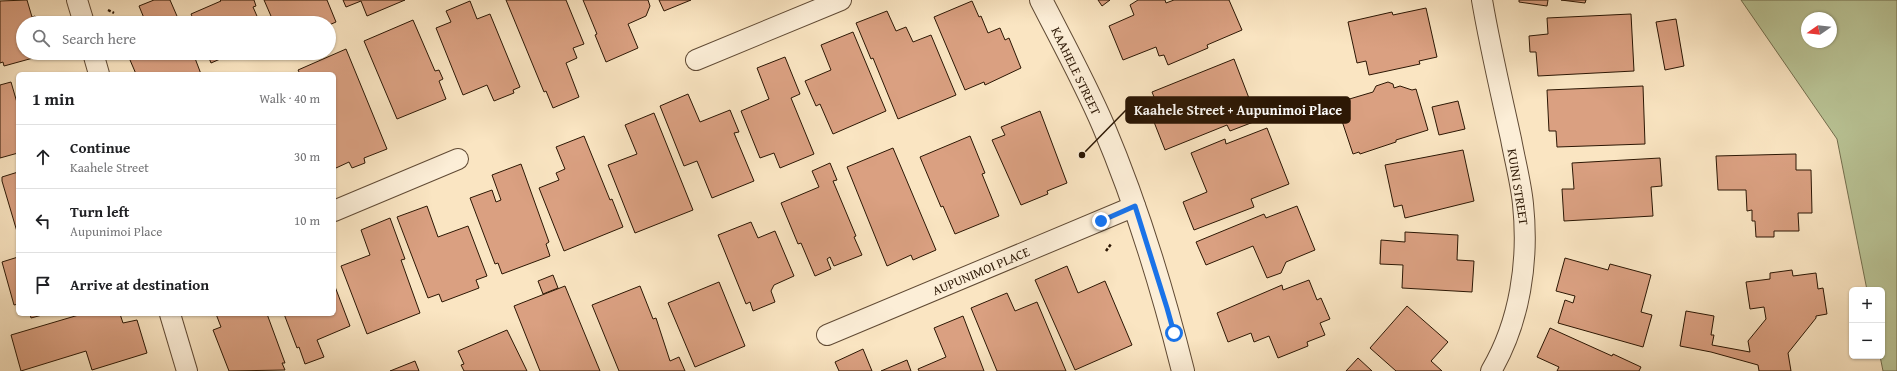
<!DOCTYPE html>
<meta charset="utf-8">
<style>
:root{--surface:#fff;--page:#f6f6f6;--text:#202124;--muted:#757577;--line:#e0e0e0}
body{margin:0;font-family:"Gentium Book Plus",serif;background:var(--page);color:var(--text)}
.controls{position:absolute;right:12px;bottom:12px;display:grid;overflow:hidden;border-radius:6px;box-shadow:0 1px 3px #0004}
.controls button{width:36px;height:36px;display:grid;place-items:center;padding:0;border:0;border-bottom:1px solid var(--line);background:var(--surface);color:var(--text);font:20px sans-serif}
.compass{position:absolute;left:1801px;top:12px;width:36px;height:36px;border-radius:50%;background:var(--surface);box-shadow:0 1px 3px #0004;rotate:256deg}
.stop{position:absolute;width:12px;height:12px;margin:-9px;border:3px solid #1a73e8;border-radius:50%;background:#fff}
.stop.end{background:#1a73e8;border-color:#fff;box-shadow:0 1px 4px #0008}
.list{margin:0;padding:0;list-style:none}
h2{display:flex;justify-content:space-between;align-items:center;height:52px;margin:0;padding:0 16px;font-size:17px}
h2 small{font-size:13px;font-weight:400;color:var(--muted)}
.list li{display:grid;grid-template-columns:26px 1fr auto;gap:12px;align-items:center;box-sizing:border-box;height:64px;padding:0 16px;border-top:1px solid var(--line)}
.list b{display:block;font-size:15px;white-space:nowrap}
.list p{margin:0;font-size:13px;white-space:nowrap;color:var(--muted)}
.list em{font-size:13px;font-style:normal;color:var(--muted)}
.icon{flex:none;width:22px;height:22px;fill:none;stroke:currentColor;stroke-width:2;stroke-linecap:round;stroke-linejoin:round}
.map{position:relative;flex:none;width:1897px;height:371px;overflow:hidden}
.search{position:absolute;background:var(--surface);box-shadow:0 1px 3px #0004;left:16px;top:16px;width:320px;height:44px;display:flex;align-items:center;gap:10px;box-sizing:border-box;padding:0 14px;border-radius:22px;color:var(--muted);font-size:15px}
.panel{position:absolute;background:var(--surface);box-shadow:0 1px 3px #0004;left:16px;top:72px;width:320px;height:244px;border-radius:6px}
.map>svg:first-child{display:block}
.green{fill:#bac597;stroke:#736e4e;fill-rule:evenodd}
.building{fill:#daa081;stroke:#2c1704}
.lines{fill:none;stroke-linecap:round;stroke-linejoin:round}
.minor-casing{stroke:#604a34;stroke-width:22}
.tertiary-casing{stroke:#604a34;stroke-width:24}
.path{stroke:#2c1704;stroke-width:2.5;stroke-dasharray:3 2;stroke-linecap:butt}
.minor{stroke:#fceed7;stroke-width:20}
.tertiary{stroke:#fceed7;stroke-width:22}
.route{stroke:#1a73e8;stroke-width:5}
.labels{text-anchor:middle;dominant-baseline:central;stroke-width:3;stroke-linejoin:round;paint-order:stroke}
.street-label{font-size:13px;fill:#2c1704;stroke:#fceed7}
.leader{fill:none;stroke:#2c1704;stroke-width:1.5}
.callout-dot{fill:#2c1704;stroke:#fceed7;stroke-width:1.5}
.callout{fill:#2c1704;stroke:#2c1704;stroke-width:1.5}
.callout-label{font-size:14px;text-anchor:middle;font-weight:bold;fill:#fff}
</style>
<div class="map">
<svg width="1897" height="371" viewBox="0 0 1897 371">
<rect width="100%" height="100%" fill="#fae5c2"/>
<filter id="stains"><feTurbulence type="fractalNoise" baseFrequency=".005" numOctaves="4"/><feColorMatrix values="0 0 0 0 .2 0 0 0 0 .09 0 0 0 0 .02 0 0 0 .5 -.17"/></filter>
<radialGradient id="worn" r=".72"><stop offset=".6" stop-color="#630" stop-opacity="0"/><stop offset="1" stop-color="#630" stop-opacity=".3"/></radialGradient>
<!-- green -->
<path class="green" d="M1741,0H1897V371H1883L1880,356H1882V290H1867L1837,139ZM1807,18H1831V42H1807Z"/>
<!-- building -->
<g class="building">
<polygon points="27,0 32,17 35,16 41,23 23,23 23,53 44,53 44,55 4,66 3,62 0,63 0,1"/>
<polygon points="154,0 170,0 180,23 146,23 139,6"/>
<polygon points="220,0 254,0 256,6 253,7 260,23 195,23 191,14 221,1"/>
<polygon points="264,0 327,0 336,22 329,25 329,23 274,23"/>
<polygon points="343,0 405,0 367,16 361,1 346,7"/>
<polygon points="506,0 566,0 584,44 573,48 577,58 566,63 579,97 553,108 546,91 544,92"/>
<polygon points="583,0 648,0 650,6 646,16 628,24 638,48 606,62 595,35 597,34"/>
<polygon points="659,0 691,0 664,11"/>
<polygon points="1098,0 1110,0 1102,6"/>
<polygon points="1138,0 1165,0 1166,3 1174,0 1229,0 1242,30 1207,45 1208,48 1168,65 1164,55 1159,56 1156,47 1123,60 1109,26 1134,15 1130,5"/>
<polygon points="1519,0 1548,0 1547,6 1519,2"/>
<polygon points="1561,0 1586,0 1585,3"/>
<polygon points="470,1 477,19 490,14 520,87 513,90 514,93 494,101 487,85 463,95 436,28 451,22 446,11"/>
<polygon points="972,1 979,17 981,16 988,33 1000,28 1005,40 1009,38 1021,68 985,85 984,82 965,90 934,17"/>
<polygon points="1426,8 1437,57 1419,61 1420,64 1369,75 1366,61 1357,63 1348,22 1392,12 1393,15"/>
<polygon points="887,11 896,31 906,27 913,42 931,35 956,95 898,119 873,58 871,59 856,23"/>
<polygon points="1631,14 1634,71 1538,76 1536,52 1530,52 1529,36 1548,34 1547,18"/>
<polygon points="1676,19 1684,66 1665,70 1656,22"/>
<polygon points="413,20 435,71 439,70 443,79 439,81 446,99 397,119 364,41"/>
<polygon points="853,32 886,111 833,134 820,104 816,106 805,81 831,70 821,45"/>
<polygon points="346,49 387,149 364,158 365,163 352,168 349,162 336,168 334,163 334,74 300,74 298,70"/>
<polygon points="127,53 193,53 201,74 136,74"/>
<polygon points="207,53 234,53 211,63"/>
<polygon points="785,57 800,94 791,98 814,154 780,168 774,153 760,158 741,111 769,99 757,68"/>
<polygon points="1234,59 1252,106 1250,107 1256,121 1230,131 1227,125 1165,150 1154,122 1163,119 1152,92"/>
<polygon points="11,82 18,106 18,153 0,158 0,85"/>
<polygon points="1388,82 1393,84 1394,88 1400,86 1412,90 1416,89 1428,130 1396,140 1396,142 1360,154 1359,152 1353,154 1336,103 1373,92 1376,86"/>
<polygon points="1643,86 1645,144 1557,147 1556,131 1549,131 1547,90"/>
<polygon points="688,94 700,122 730,110 739,132 734,133 754,181 712,198 697,161 684,166 660,106"/>
<polygon points="1458,101 1465,129 1439,135 1432,107"/>
<polygon points="1040,111 1067,183 1047,191 1048,194 1021,205 992,140 1005,135 1001,127"/>
<polygon points="654,113 693,210 635,233 608,165 637,154 625,125"/>
<polygon points="1267,128 1289,184 1251,199 1254,207 1194,230 1183,202 1207,192 1191,153 1225,139 1226,144"/>
<polygon points="584,136 610,200 612,199 623,227 564,251 539,188 559,180 556,173 565,169 556,147"/>
<polygon points="970,136 985,173 982,174 999,216 955,234 943,206 941,207 920,157"/>
<polygon points="893,148 936,250 913,260 911,255 887,266 847,167"/>
<polygon points="1463,150 1474,201 1405,218 1402,205 1394,207 1385,165"/>
<polygon points="1796,154 1796,170 1811,170 1812,213 1798,213 1799,231 1774,231 1774,237 1756,237 1755,221 1752,221 1752,210 1747,211 1746,190 1718,190 1716,156"/>
<polygon points="1660,158 1662,186 1651,187 1653,216 1564,221 1562,189 1574,189 1572,163"/>
<polygon points="830,163 837,180 833,181 856,236 854,237 862,255 834,266 830,257 827,259 831,269 815,276 801,243 798,244 781,203 819,187 812,171"/>
<polygon points="521,164 549,242 546,244 550,256 502,274 498,263 495,264 470,198 492,190 496,202 501,200 492,175"/>
<polygon points="18,172 18,235 2,181 2,177"/>
<polygon points="427,206 438,237 468,226 487,276 476,280 479,288 442,302 439,294 428,298 397,217"/>
<polygon points="1297,206 1315,250 1286,262 1281,273 1267,278 1253,246 1206,265 1196,242 1264,214 1266,218"/>
<polygon points="390,218 405,259 401,260 420,313 367,334 341,266 370,255 361,230"/>
<polygon points="751,222 758,238 775,231 794,276 774,285 771,291 775,302 753,311 750,302 746,304 718,235"/>
<polygon points="1405,232 1458,235 1457,260 1474,261 1472,292 1402,288 1403,265 1380,264 1381,240 1405,242"/>
<polygon points="18,257 18,304 14,305 2,262"/>
<polygon points="1565,258 1608,270 1610,264 1651,275 1641,312 1652,315 1643,347 1558,323 1565,300 1573,303 1575,296 1556,291"/>
<polygon points="1067,266 1078,293 1105,281 1132,345 1075,370 1035,280"/>
<polygon points="1792,270 1793,276 1816,273 1818,289 1823,288 1827,314 1816,316 1816,318 1788,353 1791,371 1759,371 1758,365 1711,352 1680,346 1686,311 1714,316 1711,335 1714,335 1712,345 1750,352 1748,341 1766,319 1764,307 1750,309 1746,282 1770,279 1770,273"/>
<polygon points="553,275 558,288 543,294 538,281"/>
<polygon points="1309,280 1317,300 1321,298 1330,319 1320,323 1325,335 1307,342 1308,346 1278,358 1269,336 1254,342 1251,333 1228,342 1217,313 1282,285 1283,290"/>
<polygon points="719,282 745,346 695,367 668,303"/>
<polygon points="334,284 350,326 317,340 324,357 305,364 299,347 297,348 284,314 334,314"/>
<polygon points="565,286 600,371 540,371 514,306"/>
<polygon points="640,286 653,319 656,318 670,361 679,357 685,371 619,371 592,305"/>
<polygon points="1007,293 1015,311 1037,302 1066,371 997,371 971,308"/>
<polygon points="1407,306 1448,342 1431,361 1442,371 1396,371 1370,348"/>
<polygon points="30,314 46,314 31,318"/>
<polygon points="82,314 120,314 123,323 137,320 147,353 92,370 86,351 21,371 11,335"/>
<polygon points="216,314 267,314 285,363 282,363 285,370 229,371 213,330 221,327"/>
<polygon points="963,316 984,371 919,371 918,369 946,357 934,328"/>
<polygon points="1550,328 1612,356 1613,354 1641,367 1639,371 1557,371 1559,367 1537,357"/>
<polygon points="507,330 527,371 464,371 461,365 464,364 458,351"/>
<polygon points="863,349 872,371 839,371 835,362"/>
<polygon points="1358,358 1372,371 1346,371"/>
<polygon points="907,360 911,371 881,371"/>
<polygon points="415,361 419,371 390,371"/>
</g>
<g class="lines">
<!-- minor casing -->
<g class="minor-casing">
<g id="minor">
<polyline points="77,0 84,23"/>
<path d="M1482,0C1490,47 1501,93 1511,139C1515,161 1521,183 1523,204C1529,261 1520,322 1491,371"/>
<polyline points="93,53 99,74"/>
<polyline points="696,60 841,0"/>
<polyline points="334,211 458,159"/>
<polyline points="170,314 187,371"/>
<polyline points="827,335 1135,206"/>
</g>
</g>
<!-- tertiary casing -->
<g class="tertiary-casing">
<path id="tertiary" d="M1041,0C1062,41 1085,83 1103,125C1137,205 1162,287 1183,371"/>
</g>
<!-- path -->
<g class="path">
<polyline points="108,10 114,13"/>
<polyline points="1106,251 1111,244"/>
</g>
<!-- minor -->
<use href="#minor" class="minor"/>
<!-- tertiary -->
<use href="#tertiary" class="tertiary"/>
</g>
<g class="lines">
<!-- route -->
<polyline class="route" points="1101,221 1135,206 1167,308 1174,333"/>
</g>
<g class="labels">
<!-- street labels -->
<g class="street-label">
<text transform="translate(1076 71) rotate(64)">KAAHELE STREET</text>
<text transform="translate(1518 187) rotate(81)">KUINI STREET</text>
<text transform="translate(981 271) rotate(-23)">AUPUNIMOI PLACE</text>
</g>
</g>
<!-- callouts -->
<path class="leader" d="M1082 155L1126 110"/>
<circle class="callout-dot" cx="1082" cy="155" r="4"/>
<rect class="callout" x="1126" y="97" width="224" height="26" rx="4"/>
<g class="callout-label">
<text x="1238" y="115">Kaahele Street + Aupunimoi Place</text>
</g>
<rect width="100%" height="100%" filter="url(#stains)"/>
<rect width="100%" height="100%" fill="url(#worn)"/>
</svg>
<div class="controls">
<button>+</button>
<button>−</button>
</div>
<svg class="compass" viewBox="-18 -18 36 36"><path d="M0-13l5 13h-10z" fill="#e53935"/><path d="M0 13l5-13h-10z" fill="#757577"/></svg>
<div class="stop" style="left:1174px;top:333px"></div>
<div class="stop end" style="left:1101px;top:221px"></div>
<div class="search"><svg class="icon" aria-label="search" viewBox="0 0 24 24"><circle cx="10" cy="10" r="6"/><path d="M15 15l6 6"/></svg>Search here</div>
<section class="panel">
<h2>1 min<small>Walk · 40 m</small></h2>
<ul class="list">
<li><svg class="icon" aria-label="ahead" viewBox="0 0 24 24"><path d="M12 20V5M6 11l6-6 6 6"/></svg><div><b>Continue</b><p>Kaahele Street</p></div><em>30 m</em></li>
<li><svg class="icon" aria-label="left" viewBox="0 0 24 24"><path d="M17 20v-9H6M10 6l-5 5 5 5"/></svg><div><b>Turn left</b><p>Aupunimoi Place</p></div><em>10 m</em></li>
<li><svg class="icon" aria-label="arrive" viewBox="0 0 24 24"><path d="M6 21V4h12l-3 4 3 4H6"/></svg><div><b>Arrive at destination</b></div></li>
</ul>
</section>
</div>
